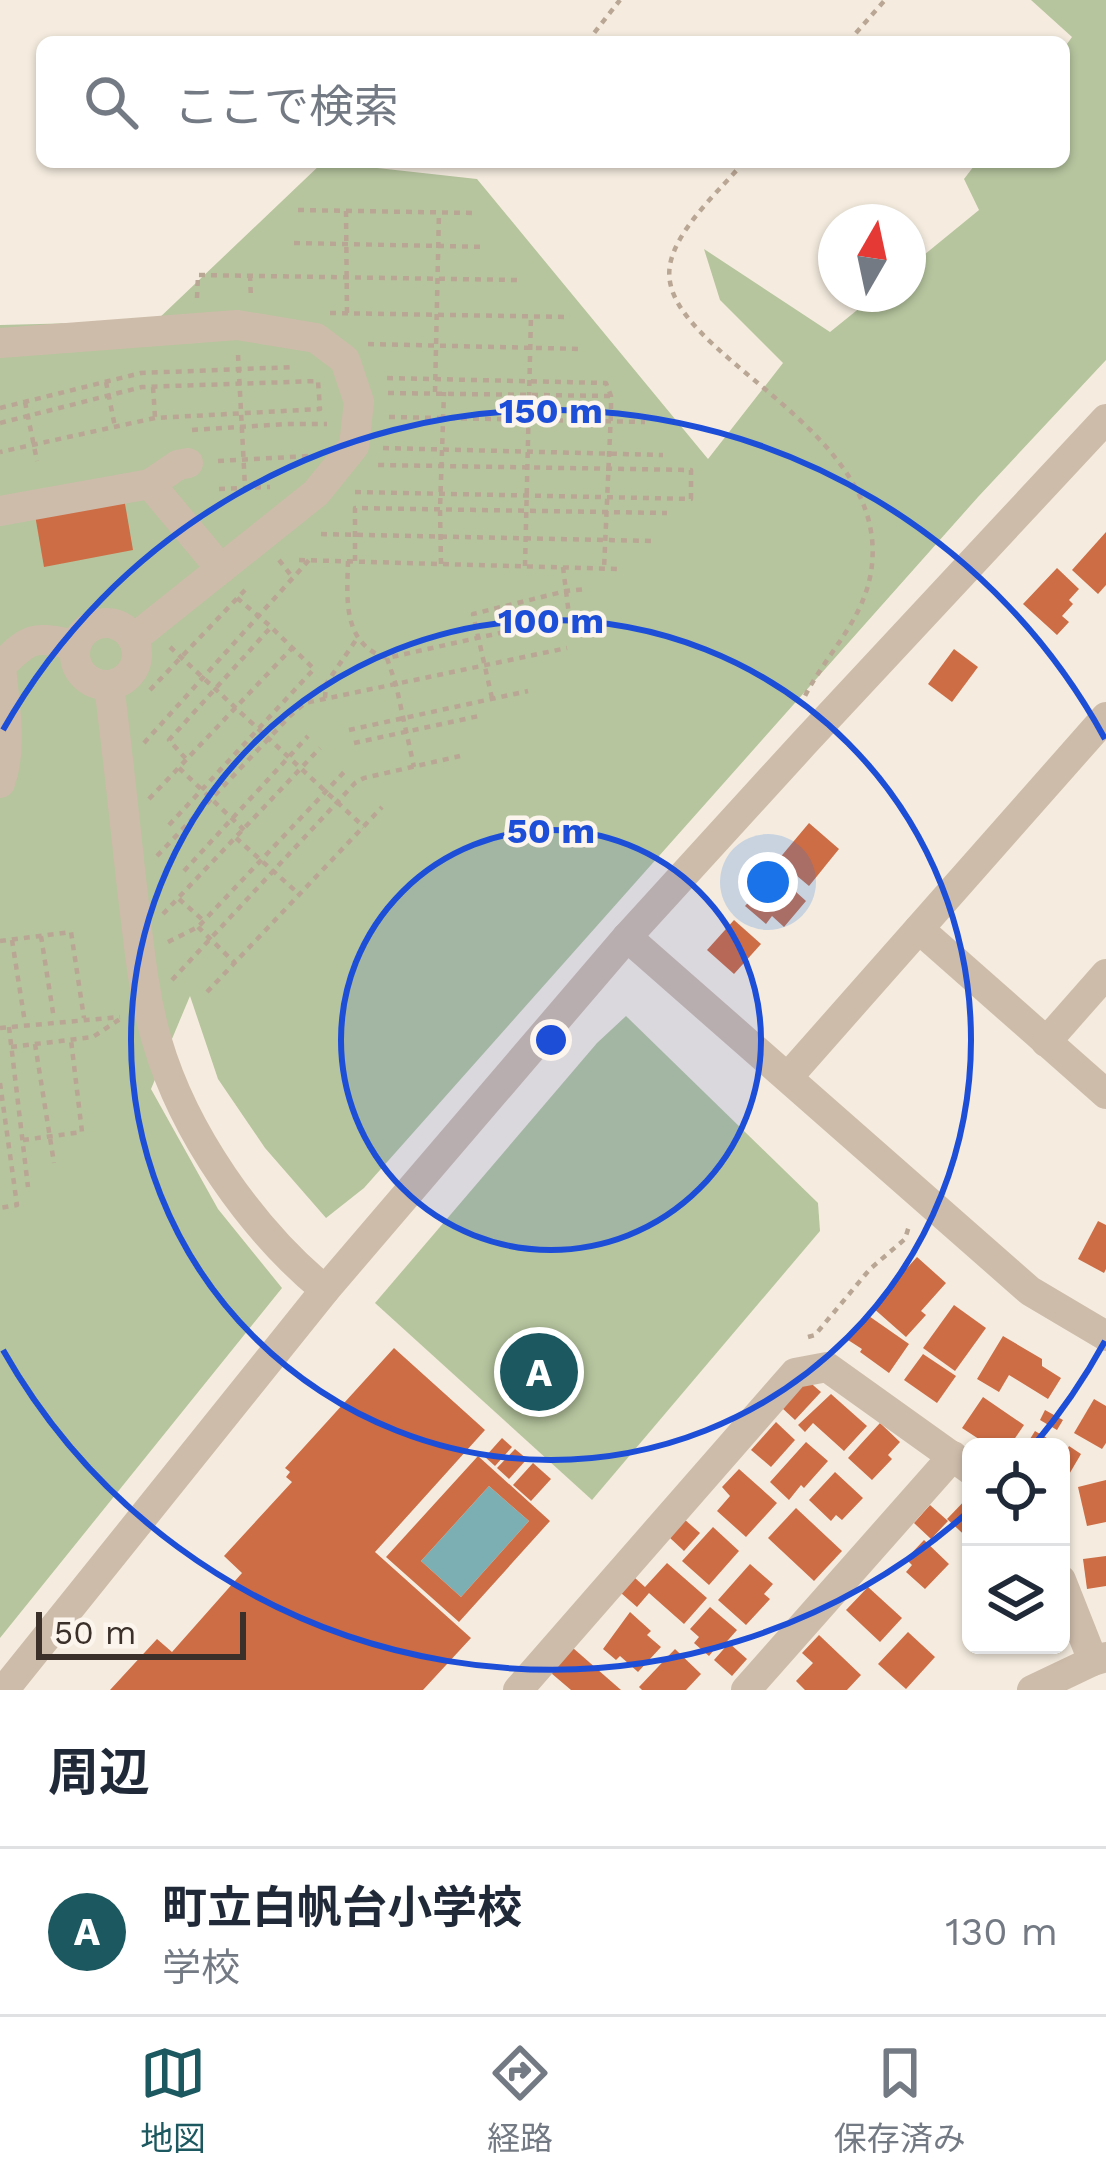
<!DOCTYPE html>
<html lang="ja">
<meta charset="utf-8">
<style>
:root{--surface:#fff;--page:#f6f6f7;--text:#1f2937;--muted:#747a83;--line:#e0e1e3;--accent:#1c5860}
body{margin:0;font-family:"Work Sans","Noto Sans JP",sans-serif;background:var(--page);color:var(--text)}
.controls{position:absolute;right:36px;bottom:36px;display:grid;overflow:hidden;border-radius:18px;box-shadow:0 3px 9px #0004}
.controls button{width:108px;height:108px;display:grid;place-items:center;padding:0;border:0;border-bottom:3px solid var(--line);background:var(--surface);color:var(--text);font:60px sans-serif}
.compass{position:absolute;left:818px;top:204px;width:108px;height:108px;border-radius:50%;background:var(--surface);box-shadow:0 3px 9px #0004;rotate:9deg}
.scale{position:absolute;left:36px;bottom:30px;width:210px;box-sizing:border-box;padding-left:12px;border:6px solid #3b302a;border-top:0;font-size:33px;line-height:42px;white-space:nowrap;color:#3b302a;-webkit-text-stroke:9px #fbf5ed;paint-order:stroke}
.you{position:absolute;left:768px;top:882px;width:42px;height:42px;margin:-30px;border:9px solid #fff;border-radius:50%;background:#1a73e8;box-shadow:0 0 0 18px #1a73e833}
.badge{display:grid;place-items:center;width:78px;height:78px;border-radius:50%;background:var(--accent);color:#fff;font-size:39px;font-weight:700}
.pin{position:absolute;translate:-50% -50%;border:6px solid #fff;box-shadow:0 3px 12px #0006}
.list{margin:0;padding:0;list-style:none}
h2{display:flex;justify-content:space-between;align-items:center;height:156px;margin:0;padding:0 48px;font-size:51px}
h2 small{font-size:39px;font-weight:400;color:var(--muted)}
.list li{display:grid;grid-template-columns:78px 1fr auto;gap:36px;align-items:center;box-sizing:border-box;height:168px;padding:0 48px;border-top:3px solid var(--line)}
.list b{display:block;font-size:45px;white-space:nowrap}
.list p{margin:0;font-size:39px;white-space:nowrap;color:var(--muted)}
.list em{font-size:39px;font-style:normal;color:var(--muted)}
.icon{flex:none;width:66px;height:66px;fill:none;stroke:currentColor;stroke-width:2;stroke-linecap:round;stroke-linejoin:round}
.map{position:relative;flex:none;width:1106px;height:1690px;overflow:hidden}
.search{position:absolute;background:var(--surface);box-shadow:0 3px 9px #0004;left:36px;right:36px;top:36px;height:132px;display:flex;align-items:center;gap:30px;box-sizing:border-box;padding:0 42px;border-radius:18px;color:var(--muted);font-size:45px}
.sheet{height:324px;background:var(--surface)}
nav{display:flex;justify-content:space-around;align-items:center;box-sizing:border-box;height:168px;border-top:3px solid var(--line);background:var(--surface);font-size:33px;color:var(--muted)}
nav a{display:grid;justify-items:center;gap:6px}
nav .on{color:var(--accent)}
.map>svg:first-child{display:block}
.green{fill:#b6c59e}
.water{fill:#7cafb4}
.building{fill:#cd6d45;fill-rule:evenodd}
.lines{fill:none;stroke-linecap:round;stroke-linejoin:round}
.path{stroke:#baa694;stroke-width:4.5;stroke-dasharray:6 6;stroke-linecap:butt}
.minor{stroke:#cebcaa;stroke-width:30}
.ring{fill:none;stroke:#1d4ed8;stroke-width:6}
.centre{fill:#1d4ed8;stroke:#fbf5ed;stroke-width:6}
.ring-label{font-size:36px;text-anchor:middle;font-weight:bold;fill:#1d4ed8;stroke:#fbf5ed;stroke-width:9;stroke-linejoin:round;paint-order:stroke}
</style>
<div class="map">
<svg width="1106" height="1690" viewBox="0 0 1106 1690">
<rect width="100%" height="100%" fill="#f5ecdf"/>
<!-- green -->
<g class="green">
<polygon points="1031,0 1106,0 1106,360 978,497 364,1188 326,1218 265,1148 218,1079 190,996 151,1089 218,1209 282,1288 0,1638 0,325 156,321 323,162 477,179 708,459 783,363 720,300 704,249 830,332 877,294 908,294 908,268 979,210 964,179 977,162 1064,162 1064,48 1072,37"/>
<polygon points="626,1016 818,1203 820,1231 592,1500 375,1303 597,1043"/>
</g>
<!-- water -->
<polygon class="water" points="489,1486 529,1521 461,1597 421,1561"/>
<!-- building -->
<g class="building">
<polygon points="124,498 133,550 44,567 35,515"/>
<polygon points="1106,532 1106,585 1098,594 1072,570"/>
<polygon points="1057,568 1079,589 1069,600 1073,604 1062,616 1069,622 1057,635 1023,604"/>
<polygon points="954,649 978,667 952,702 928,684"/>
<polygon points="809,823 839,849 809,886 778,860"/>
<polygon points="775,873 806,901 784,927 772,916 766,924 745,906"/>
<polygon points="734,920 761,944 734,974 707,950"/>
<polygon points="1098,1221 1106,1225 1106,1269 1104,1273 1078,1259"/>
<polygon points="917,1257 946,1283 921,1311 926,1315 906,1337 872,1307"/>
<polygon points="954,1305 986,1328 955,1371 923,1348"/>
<polygon points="866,1314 909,1344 889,1373 860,1352 862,1349 848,1340"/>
<polygon points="1003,1336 1042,1359 1042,1366 1061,1378 1048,1399 1009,1375 999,1392 977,1379"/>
<polygon points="394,1348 485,1430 375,1552 471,1638 423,1690 110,1690 157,1639 172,1652 242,1573 224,1556 292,1482 286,1477 290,1472 285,1468"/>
<polygon points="923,1354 956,1376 937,1403 904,1380"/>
<polygon points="806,1379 821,1392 795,1420 781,1407"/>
<polygon points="831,1394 867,1426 844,1451 813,1423 805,1432 798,1425"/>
<polygon points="983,1397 1024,1425 1009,1447 997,1442 991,1447 962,1428"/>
<polygon points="1094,1399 1106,1406 1106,1443 1102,1449 1074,1433"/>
<polygon points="1045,1410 1063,1420 1057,1430 1040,1420"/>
<polygon points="776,1422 795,1440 771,1467 751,1450"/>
<polygon points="880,1423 900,1442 888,1455 892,1459 872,1480 848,1458"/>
<polygon points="1035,1431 1067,1450 1069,1446 1081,1454 1061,1488 1061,1447 1025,1447"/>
<polygon points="502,1438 512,1447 495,1466 485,1457"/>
<polygon points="806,1442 828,1461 804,1488 801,1485 789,1500 770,1482"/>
<polygon points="515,1449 527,1459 509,1479 497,1468"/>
<path d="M478,1456L550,1521L459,1622L386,1557ZM489,1486L529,1521L461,1597L421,1561Z"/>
<polygon points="533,1463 551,1479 531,1501 513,1485"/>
<polygon points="739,1469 777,1503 746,1537 717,1511 730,1496 722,1487"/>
<polygon points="835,1472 863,1498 842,1520 836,1515 831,1521 809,1500"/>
<polygon points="1106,1480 1106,1522 1087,1526 1078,1487"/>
<polygon points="971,1494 971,1541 947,1519"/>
<polygon points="930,1505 948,1521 931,1539 914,1523"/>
<polygon points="796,1508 842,1551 814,1581 768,1538"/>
<polygon points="684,1519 700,1533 684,1551 669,1537"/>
<polygon points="713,1527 739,1551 709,1585 682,1561"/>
<polygon points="924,1540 949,1564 925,1589 906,1572 912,1565 906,1559"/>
<polygon points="1106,1556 1106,1586 1087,1589 1083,1559"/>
<polygon points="667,1563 707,1598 684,1624 649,1593 637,1607 621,1593 635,1578 645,1587"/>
<polygon points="750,1564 773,1584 764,1594 770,1599 746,1625 718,1600"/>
<polygon points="868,1587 902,1618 880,1642 846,1610"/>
<polygon points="710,1607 737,1630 721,1648 718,1645 709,1656 694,1643 699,1637 690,1629"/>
<polygon points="630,1612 651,1631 647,1635 661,1647 638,1672 620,1656 616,1660 603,1649"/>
<polygon points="908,1632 935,1657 906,1689 878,1664"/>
<polygon points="819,1635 861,1675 847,1690 805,1690 796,1681 813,1663 802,1653"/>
<polygon points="729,1643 747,1659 732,1676 714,1660"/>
<polygon points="573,1648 621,1690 571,1690 551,1673"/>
<polygon points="675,1649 701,1674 686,1690 642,1690 639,1687"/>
</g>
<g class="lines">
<!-- path -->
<g class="path">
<polyline points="587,42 620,0"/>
<polyline points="848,42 885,0"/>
<path d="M744,162C721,189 676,229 670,265C654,353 895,425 871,572C863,622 824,656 803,700"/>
<polyline points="298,210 475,213"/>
<polyline points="346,211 347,313"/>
<polyline points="294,243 486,247"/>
<polyline points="250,275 251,299"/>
<polyline points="197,298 198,275 517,280"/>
<polyline points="330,313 570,317"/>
<polyline points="368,344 582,349"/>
<polyline points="238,355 245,487"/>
<polyline points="387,378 606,383 611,396 611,412 604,569"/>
<polyline points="106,382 115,427"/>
<polyline points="153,387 155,417"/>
<polyline points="435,392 439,212"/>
<polyline points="388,393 611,396"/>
<polyline points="25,402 37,461"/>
<polyline points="0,408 141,373 294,367"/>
<polyline points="389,417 645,422"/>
<polyline points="0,423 142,387 318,381 320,409 155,418 0,452"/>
<polyline points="192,430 286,424 327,424"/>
<polyline points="383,448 663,455"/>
<polyline points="218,461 309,456"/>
<polyline points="219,489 270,487"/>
<polyline points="355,492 691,499 691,470 378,465"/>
<polyline points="321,534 654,541"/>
<polyline points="279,560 293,578"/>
<polyline points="299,560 618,569"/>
<path d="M348,561C347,599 342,644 387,658L581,615"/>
<polyline points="355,561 355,508 667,513"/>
<polyline points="441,564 440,509 444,392"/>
<polyline points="525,566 531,316"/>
<polyline points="563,567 569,615"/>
<polyline points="237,598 269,625"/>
<polyline points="170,647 364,827"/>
<polyline points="387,658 396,685 414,767"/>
<polyline points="150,690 245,590"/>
<polyline points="325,698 326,684 358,637"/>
<polyline points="492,698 473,614 566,591 587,589"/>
<polyline points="349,730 528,691"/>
<polyline points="144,743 309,560"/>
<polyline points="354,743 479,716"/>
<polyline points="179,768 244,830"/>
<polyline points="149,799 294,646"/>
<polyline points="169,825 314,669 271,627 169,740 187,760"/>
<polyline points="236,838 299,894"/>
<polyline points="157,856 291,715 305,703 567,648"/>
<polyline points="184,871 308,736"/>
<polyline points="179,899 204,921"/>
<polyline points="163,914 320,748"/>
<polyline points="198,927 235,963"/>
<polyline points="41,936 54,1019"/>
<polyline points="12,940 25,1023"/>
<polyline points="0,941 71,932 84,1018"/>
<polyline points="168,942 198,927 346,770"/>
<polyline points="172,980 355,783 364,778 460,756"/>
<polyline points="207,992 382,807"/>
<polyline points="9,1027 28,1187"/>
<polyline points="0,1028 120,1017"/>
<polyline points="35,1044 54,1163"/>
<polyline points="11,1047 93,1037 120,1019"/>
<polyline points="0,1083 17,1205 0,1208"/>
<polyline points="23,1140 82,1132 71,1040"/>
<polyline points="808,1337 815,1335 870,1269 905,1239 909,1226"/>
</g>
<!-- minor -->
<g class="minor">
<polyline points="0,343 237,325 316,338 345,360 359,402 354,446 316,493 133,639"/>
<polyline points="150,484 178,465 188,463"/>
<polyline points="0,511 150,484 221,569"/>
<circle cx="106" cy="654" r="31"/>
<path d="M109,685C118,755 125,825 133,896C139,944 143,994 157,1041C184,1133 251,1229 325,1290"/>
<path d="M0,783C13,747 4,704 1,666C32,635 34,637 76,645"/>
<polyline points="919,929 1106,1094"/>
<polyline points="627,937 1030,1291 1106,1336"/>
<polyline points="1046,1042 1106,974"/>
<polyline points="788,1077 1106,717"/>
<polyline points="1061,1580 1093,1661"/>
<polyline points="4,1690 325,1290 627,937 804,743 1106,419"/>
<polyline points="518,1690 795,1373 827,1367 971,1470"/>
<polyline points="746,1690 953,1456"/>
<polyline points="1032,1690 1093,1661 1106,1657"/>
</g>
</g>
<!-- distance rings -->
<circle cx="551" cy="1040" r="210" fill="#1d4ed8" fill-opacity=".12"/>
<g class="ring">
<circle cx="551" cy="1040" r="210"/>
<circle cx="551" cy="1040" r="420"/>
<path d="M1105 1341A630 630 0 0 1 1034 1445M968 1512A630 630 0 0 1 3 1350M3 730A630 630 0 0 1 1105 739"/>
</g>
<circle cx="551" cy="1040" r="18" class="centre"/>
<g class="ring-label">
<text x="551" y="423">150 m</text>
<text x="551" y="633">100 m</text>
<text x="551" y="843">50 m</text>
</g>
</svg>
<div class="controls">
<button><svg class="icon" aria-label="locate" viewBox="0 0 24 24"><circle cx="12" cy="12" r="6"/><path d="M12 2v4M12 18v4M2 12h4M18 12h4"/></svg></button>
<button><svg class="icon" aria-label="layers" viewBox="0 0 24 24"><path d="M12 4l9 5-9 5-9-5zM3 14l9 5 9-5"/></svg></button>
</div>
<svg class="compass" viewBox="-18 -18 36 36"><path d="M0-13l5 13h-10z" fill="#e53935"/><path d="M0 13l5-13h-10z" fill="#747a83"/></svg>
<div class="scale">50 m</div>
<div class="you"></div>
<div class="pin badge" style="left:539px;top:1372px">A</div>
<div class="search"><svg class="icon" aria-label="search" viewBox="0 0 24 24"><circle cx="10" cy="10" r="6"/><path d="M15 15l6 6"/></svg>ここで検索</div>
</div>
<section class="sheet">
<h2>周辺<small></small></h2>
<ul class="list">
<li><span class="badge">A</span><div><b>町立白帆台小学校</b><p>学校</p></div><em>130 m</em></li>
</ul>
</section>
<nav>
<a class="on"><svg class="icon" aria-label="map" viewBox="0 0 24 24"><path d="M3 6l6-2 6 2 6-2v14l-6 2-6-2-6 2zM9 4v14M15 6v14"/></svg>地図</a>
<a><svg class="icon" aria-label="directions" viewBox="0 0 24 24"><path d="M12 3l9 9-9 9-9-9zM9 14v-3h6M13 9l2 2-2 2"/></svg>経路</a>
<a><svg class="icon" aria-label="saved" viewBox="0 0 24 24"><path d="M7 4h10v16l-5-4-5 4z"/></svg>保存済み</a>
</nav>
